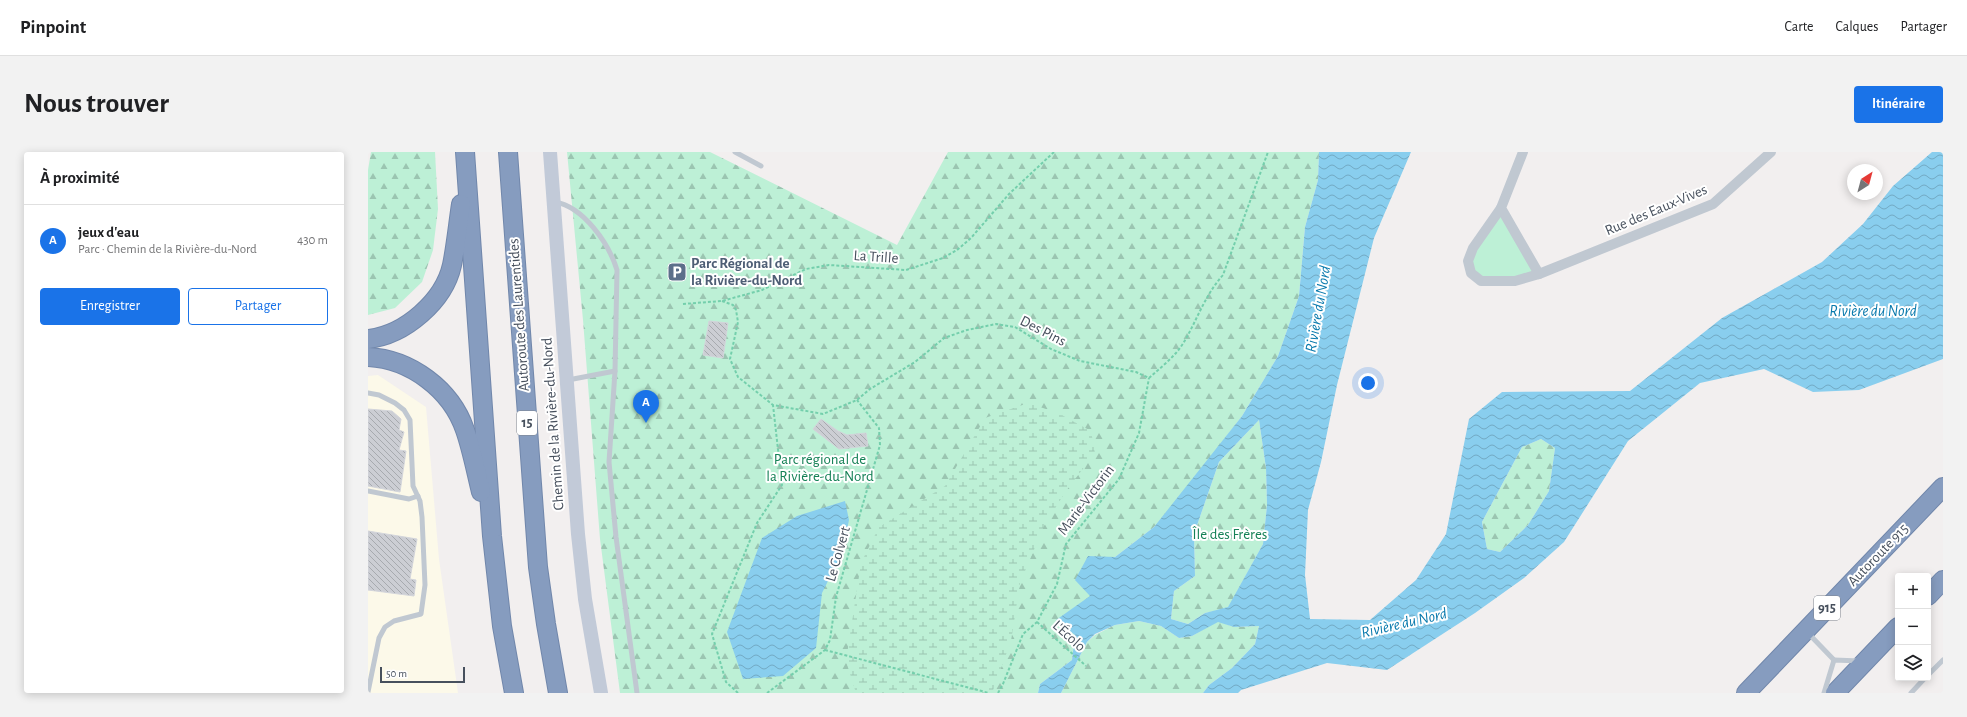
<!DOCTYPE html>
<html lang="fr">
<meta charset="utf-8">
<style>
:root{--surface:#fff;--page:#f2f2f2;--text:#202124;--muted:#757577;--line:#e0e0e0;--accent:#1a73e8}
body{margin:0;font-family:"Alegreya Sans",sans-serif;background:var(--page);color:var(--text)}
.controls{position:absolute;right:12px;bottom:12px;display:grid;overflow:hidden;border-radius:4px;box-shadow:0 2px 10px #0003}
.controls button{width:36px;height:36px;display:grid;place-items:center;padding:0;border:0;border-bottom:1px solid var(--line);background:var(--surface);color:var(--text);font:20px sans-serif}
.compass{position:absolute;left:1479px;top:12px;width:36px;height:36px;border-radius:50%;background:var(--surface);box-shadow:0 2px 10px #0003;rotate:36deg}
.scale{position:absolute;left:12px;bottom:10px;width:85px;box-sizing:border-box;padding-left:4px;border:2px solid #47505d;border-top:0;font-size:11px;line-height:14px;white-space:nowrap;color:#47505d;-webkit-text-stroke:3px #fff;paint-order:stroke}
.you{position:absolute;left:1000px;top:231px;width:14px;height:14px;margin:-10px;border:3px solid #fff;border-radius:50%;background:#1a73e8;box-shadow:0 0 0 6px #1a73e833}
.badge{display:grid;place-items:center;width:26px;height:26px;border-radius:50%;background:var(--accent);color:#fff;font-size:13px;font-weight:700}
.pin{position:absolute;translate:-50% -33px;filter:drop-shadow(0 1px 2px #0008)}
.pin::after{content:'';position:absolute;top:21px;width:14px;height:12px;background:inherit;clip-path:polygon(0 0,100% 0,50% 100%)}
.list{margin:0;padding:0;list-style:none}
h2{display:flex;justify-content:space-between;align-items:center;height:52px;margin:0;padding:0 16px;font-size:17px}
h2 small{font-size:13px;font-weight:400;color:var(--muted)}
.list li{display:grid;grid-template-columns:26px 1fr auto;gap:12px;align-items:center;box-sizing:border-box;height:72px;padding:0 16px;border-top:1px solid var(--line)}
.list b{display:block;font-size:15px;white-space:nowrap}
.list p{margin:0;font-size:13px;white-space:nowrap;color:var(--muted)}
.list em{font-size:13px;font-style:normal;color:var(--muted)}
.actions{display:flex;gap:8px;padding:12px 16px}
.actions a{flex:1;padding:9px 0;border:1px solid var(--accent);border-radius:4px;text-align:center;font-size:14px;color:var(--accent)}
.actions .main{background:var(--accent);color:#fff}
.icon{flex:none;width:22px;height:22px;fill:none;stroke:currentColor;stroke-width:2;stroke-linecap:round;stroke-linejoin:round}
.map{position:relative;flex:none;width:1575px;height:541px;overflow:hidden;border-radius:4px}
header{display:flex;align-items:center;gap:24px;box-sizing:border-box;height:56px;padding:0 20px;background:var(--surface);border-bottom:1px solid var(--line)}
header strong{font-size:19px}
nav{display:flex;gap:22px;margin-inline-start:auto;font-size:14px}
.intro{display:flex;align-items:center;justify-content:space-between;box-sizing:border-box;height:96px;padding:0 24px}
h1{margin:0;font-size:28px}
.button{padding:10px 18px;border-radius:4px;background:var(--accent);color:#fff;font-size:14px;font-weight:700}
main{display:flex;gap:24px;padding:0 24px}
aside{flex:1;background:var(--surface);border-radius:4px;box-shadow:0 2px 10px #0003}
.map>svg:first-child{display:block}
.commercial{fill:#fcf9e9}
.green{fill:#bdf0d6}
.forest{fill:url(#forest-firs)}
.wetland{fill:url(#wetland-marsh)}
.water{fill:url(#water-waves);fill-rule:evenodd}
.building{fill:url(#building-back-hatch);stroke:#d3d5db}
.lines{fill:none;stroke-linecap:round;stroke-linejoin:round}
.highway-casing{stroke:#7187ab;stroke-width:20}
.path{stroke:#74cfac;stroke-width:2;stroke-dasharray:3 2;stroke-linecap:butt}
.lane{stroke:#c0c8d1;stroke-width:5}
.street{stroke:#c0c8d1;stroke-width:10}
.secondary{stroke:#c2cad8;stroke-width:14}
.highway{stroke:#869cbf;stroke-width:18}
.labels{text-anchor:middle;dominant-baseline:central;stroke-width:4;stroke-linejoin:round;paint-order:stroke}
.shield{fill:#fff;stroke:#7e848e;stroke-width:1}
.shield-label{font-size:14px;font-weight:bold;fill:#47505d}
.street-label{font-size:15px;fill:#47505d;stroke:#fff}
.service-label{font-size:15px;font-weight:bold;fill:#4e5e75;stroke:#fff;text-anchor:start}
.park-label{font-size:15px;fill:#158156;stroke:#fff}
.water-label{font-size:16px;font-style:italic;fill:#0a7aad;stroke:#fff}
</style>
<header>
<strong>Pinpoint</strong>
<nav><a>Carte</a><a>Calques</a><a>Partager</a></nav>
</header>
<div class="intro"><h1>Nous trouver</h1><a class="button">Itinéraire</a></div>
<main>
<aside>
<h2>À proximité<small></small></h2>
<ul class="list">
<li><span class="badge">A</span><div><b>jeux d'eau</b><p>Parc · Chemin de la Rivière-du-Nord</p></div><em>430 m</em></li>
</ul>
<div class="actions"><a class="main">Enregistrer</a><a>Partager</a></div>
</aside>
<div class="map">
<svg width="1575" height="541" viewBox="0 0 1575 541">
<defs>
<pattern id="forest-firs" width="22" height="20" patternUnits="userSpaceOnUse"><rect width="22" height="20" fill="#bdf0d6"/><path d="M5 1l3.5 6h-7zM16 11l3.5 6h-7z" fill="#9bc5b1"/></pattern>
<pattern id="wetland-marsh" width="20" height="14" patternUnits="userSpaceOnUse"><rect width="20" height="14" fill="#bdf0d6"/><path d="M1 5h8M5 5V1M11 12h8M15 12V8" fill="none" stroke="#9bc5b1"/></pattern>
<pattern id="water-waves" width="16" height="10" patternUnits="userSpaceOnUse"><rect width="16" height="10" fill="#89ceee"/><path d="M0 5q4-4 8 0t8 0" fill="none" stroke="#72aac4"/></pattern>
<pattern id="building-back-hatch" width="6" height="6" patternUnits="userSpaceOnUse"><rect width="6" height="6" fill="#ccced4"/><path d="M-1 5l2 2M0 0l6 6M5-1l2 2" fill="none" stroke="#a7aaaf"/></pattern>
</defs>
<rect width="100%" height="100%" fill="#f2efef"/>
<!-- commercial -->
<polygon class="commercial" points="10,223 58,255 71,407 90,541 0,541 0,224"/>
<!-- green -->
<polygon class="green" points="1133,56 1171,122 1113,129 1103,121 1105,96"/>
<!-- forest -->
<g class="forest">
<polygon points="3,0 67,0 70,57 65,98 54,130 27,156 0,163 0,18"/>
<polygon points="199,0 342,0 529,93 580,0 951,0 950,28 937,75 931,144 910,204 874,264 812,345 786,375 747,405 723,444 707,483 704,508 672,532 670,541 252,541 232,387 215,168"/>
<polygon points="891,268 898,316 899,353 895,392 860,456 837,461 820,472 803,467 806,439 827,424 826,382 851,310"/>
<polygon points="1173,287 1187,296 1181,339 1160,373 1132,400 1119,397 1114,370 1154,295"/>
<polygon points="771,469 793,474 811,486 824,484 850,469 866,475 891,474 887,492 864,516 841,533 835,541 693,541 719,490 727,483 747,473"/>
</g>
<!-- wetland -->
<polygon class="wetland" points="660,251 690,261 723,279 727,301 698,339 676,374 652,431 643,489 624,541 488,541 478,509 493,411 511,375 577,334 617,266"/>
<!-- water -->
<g class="water">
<path d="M951,0H1043L1006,86L969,233L953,310L940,358L937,423L942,467L1002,468L1048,428L1078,382L1101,267L1134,240L1262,239L1354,166L1454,110L1495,72L1525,34L1564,0H1575V207L1491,238L1445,240L1396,217L1332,231L1260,289L1196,390L1156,426L1107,461L1019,518L959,511L873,538L870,541H835L841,533L864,516L887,492L891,474L866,475L850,470L824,484L811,486L793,474L771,469L747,473L727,482L719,490L693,541H670L672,532L704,508L707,483L688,468L722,444L707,428L720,404L747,405L786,375L874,264L910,204L931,144L937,75L950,28ZM891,268L898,316L899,353L895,392L860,455L837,461L820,472L803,467L806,439L827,424L826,382L851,310ZM1173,287L1187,296L1181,339L1160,373L1132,400L1119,397L1114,370L1154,295Z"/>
<polygon points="477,349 481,368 474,401 454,441 448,496 415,524 375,527 359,480 394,386 429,364"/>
</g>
<!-- building -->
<g class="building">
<polygon points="341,169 360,171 355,206 335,203"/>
<polygon points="0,257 24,259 33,267 31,278 36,280 31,298 38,299 32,340 0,334"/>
<polygon points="453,267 470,279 479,283 498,281 500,294 471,297 445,277"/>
<polygon points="0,379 49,387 42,427 48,428 46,444 0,438"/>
</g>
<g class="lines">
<!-- highway casing -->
<g class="highway-casing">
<g id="highway">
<polyline points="97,0 124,384 134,474 146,541"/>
<polyline points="140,0 170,415 178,472 190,541"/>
<path d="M0,187C37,183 76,149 84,113C88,93 90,72 93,52"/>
<path d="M0,205C42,207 83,237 97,278C104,298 108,320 113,340"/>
<polyline points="1560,444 1575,428"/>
<polyline points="1378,541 1575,335"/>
<polyline points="1467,541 1530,475"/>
</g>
</g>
<!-- path -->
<g class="path">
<path d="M354,149L365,153L368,158L370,170L362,207L370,225L405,253L455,262L489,248L502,237L547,210L576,186L599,178L628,172L647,175L683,197L712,209L768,220L781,226C793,215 807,205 816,190C829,168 837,143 855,123L900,0"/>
<polyline points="315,152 354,149 394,138 438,117 461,113 538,118 575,106 589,98 603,86 641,42 686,0"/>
<polyline points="669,470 718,514"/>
<polyline points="457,498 621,541"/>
<polyline points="370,541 358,530 344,482 389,371 414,333 405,253"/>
<polyline points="399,541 457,498 462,488 468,445 512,293 511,276 489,248"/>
<polyline points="630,541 635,532 655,482 669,470 689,432 698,392 751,327 771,281 781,226"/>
</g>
<!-- lane -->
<g class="lane">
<polyline points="367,0 393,14"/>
<path d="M187,50C216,55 241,92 249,118L247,219L241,310L248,385L269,541"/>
<polyline points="200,228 247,219"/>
<polyline points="0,241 11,243 27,251 36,258 42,268 45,334 52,349 54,365 57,433 53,462 26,469 17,475 11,486 0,540"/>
<polyline points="0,339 41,347 50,344"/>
<polyline points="1440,481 1466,508"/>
<polyline points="1560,523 1575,508"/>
<polyline points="1456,541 1466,508 1492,509"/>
<polyline points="1543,541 1557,526"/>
</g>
<!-- street -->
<g class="street">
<polyline points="1155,0 1133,56 1171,122 1345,52 1403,0"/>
<polyline points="1133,56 1105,96 1100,109 1103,121 1113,129 1147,129 1171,122"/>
</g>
<!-- secondary -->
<polyline class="secondary" points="182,0 210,382 217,447 233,541"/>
<!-- highway -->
<use href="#highway" class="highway"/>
</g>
<!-- icons -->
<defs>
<g id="parking-square" transform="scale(1)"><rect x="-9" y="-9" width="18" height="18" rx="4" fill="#5c6f8a" stroke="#fff"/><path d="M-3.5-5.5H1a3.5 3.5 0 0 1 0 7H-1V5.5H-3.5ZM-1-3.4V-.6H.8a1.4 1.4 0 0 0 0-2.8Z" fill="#fff"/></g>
</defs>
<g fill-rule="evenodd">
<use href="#parking-square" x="309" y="120"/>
</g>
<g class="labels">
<!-- shield labels -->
<g class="shield">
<rect x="149" y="259" width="20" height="24" rx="3"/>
<rect x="1446" y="444" width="26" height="24" rx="3"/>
</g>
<g class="shield-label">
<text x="159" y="271">15</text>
<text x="1459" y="456">915</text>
</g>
<!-- street labels -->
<g class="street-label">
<text transform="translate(1288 58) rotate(-23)">Rue des Eaux-Vives</text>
<text transform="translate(508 105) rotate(4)">La Trille</text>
<text transform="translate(151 163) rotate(-94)">Autoroute des Laurentides</text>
<text transform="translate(675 179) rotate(27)">Des Pins</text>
<text transform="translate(185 272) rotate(-94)">Chemin de la Rivière-du-Nord</text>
<text transform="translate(718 348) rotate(-53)">Marie-Victorin</text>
<text transform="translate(470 402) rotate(-74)">Le Colvert</text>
<text transform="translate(1510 403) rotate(-46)">Autoroute 915</text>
<text transform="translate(701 484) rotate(42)">L'Écolo</text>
</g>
<!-- service labels -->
<g class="service-label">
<text x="323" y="111">Parc Régional de<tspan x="323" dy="17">la Rivière-du-Nord</tspan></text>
</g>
<!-- park labels -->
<g class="park-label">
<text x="452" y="307">Parc régional de<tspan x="452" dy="17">la Rivière-du-Nord</tspan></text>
<text x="862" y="382">Île des Frères</text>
</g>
<!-- water labels -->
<g class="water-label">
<text transform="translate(950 157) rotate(-80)">Rivière du Nord</text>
<text x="1505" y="159">Rivière du Nord</text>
<text transform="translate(1036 471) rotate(-13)">Rivière du Nord</text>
</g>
</g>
</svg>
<div class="controls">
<button>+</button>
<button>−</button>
<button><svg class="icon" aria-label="layers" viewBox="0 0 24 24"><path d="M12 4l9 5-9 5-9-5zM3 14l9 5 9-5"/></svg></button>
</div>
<svg class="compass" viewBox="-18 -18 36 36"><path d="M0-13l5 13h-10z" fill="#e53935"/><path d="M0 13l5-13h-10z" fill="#757577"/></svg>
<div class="scale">50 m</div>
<div class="you"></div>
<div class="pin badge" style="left:278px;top:271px">A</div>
</div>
</main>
